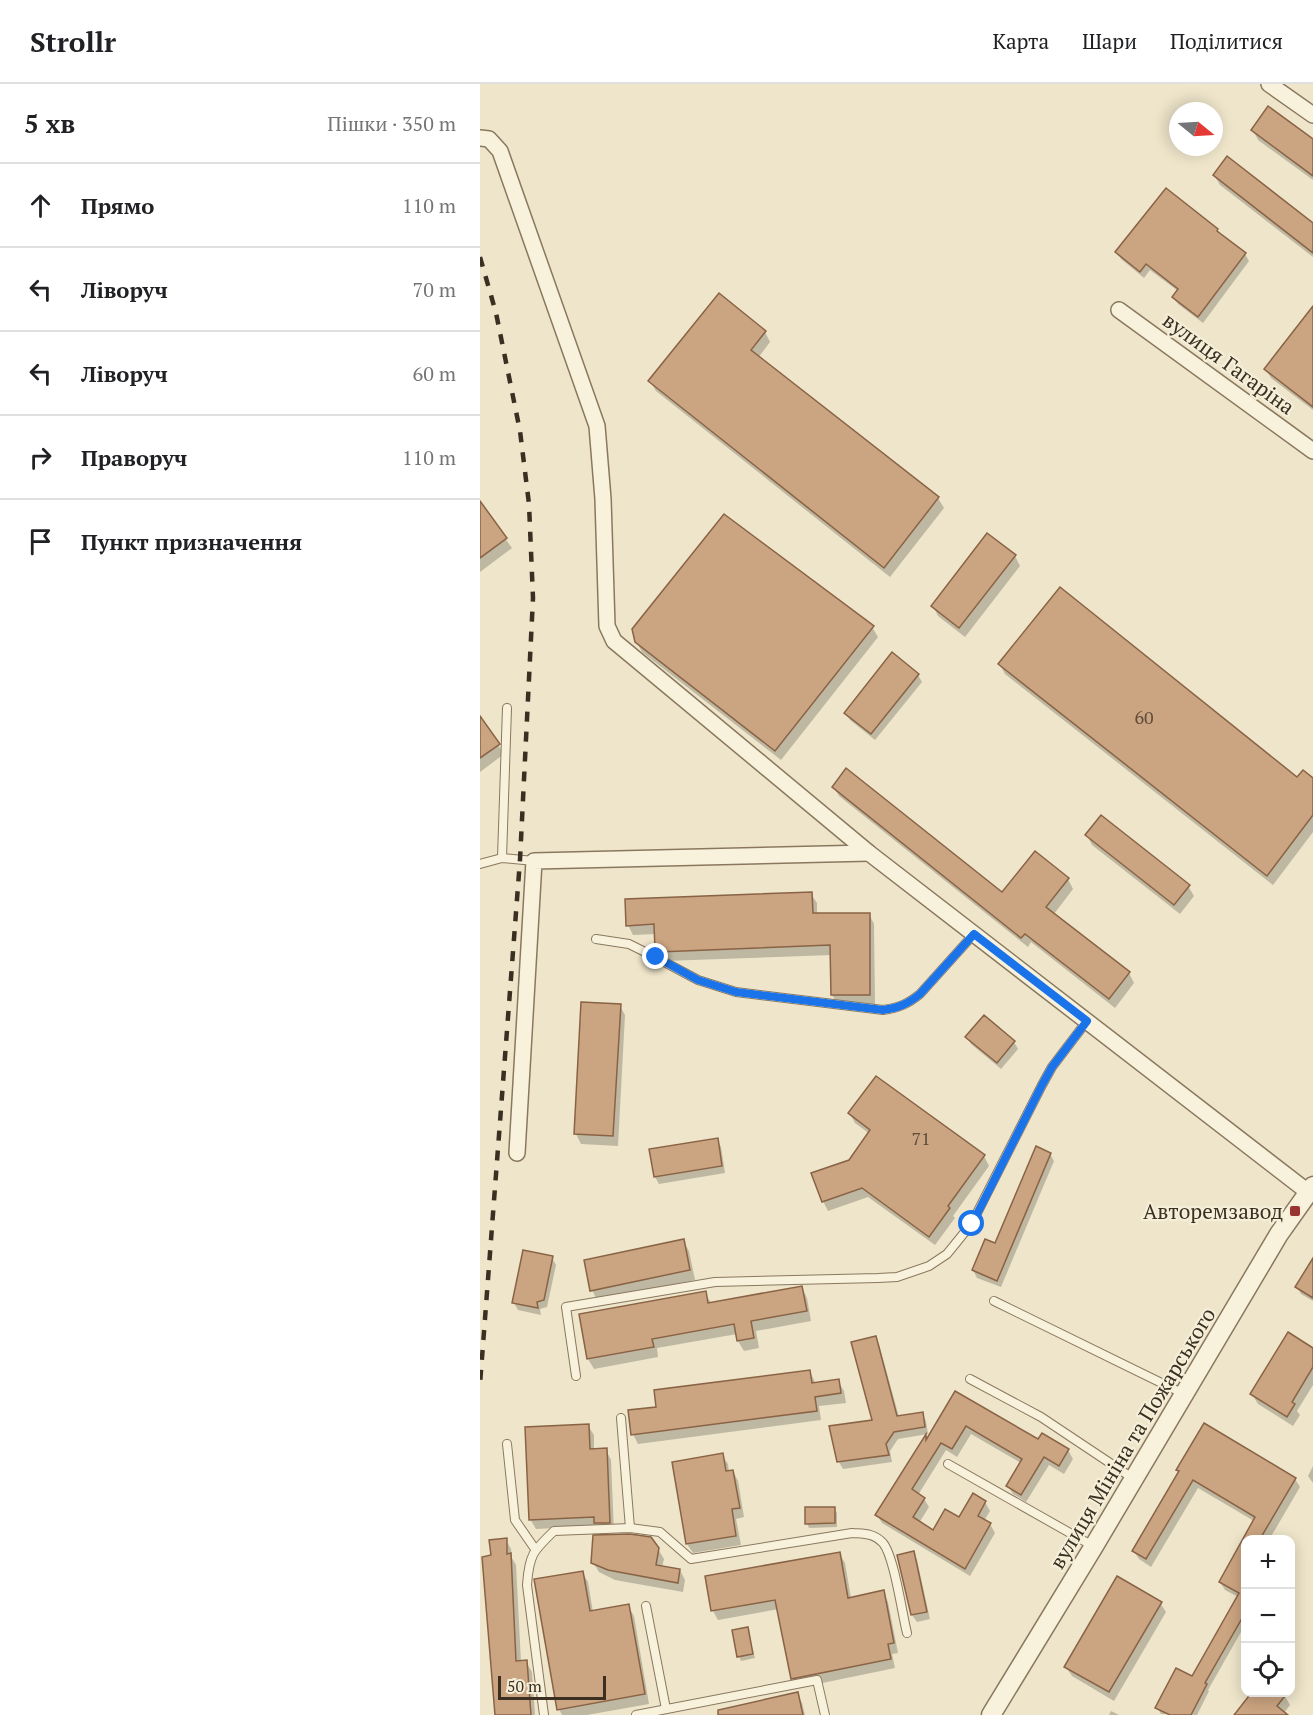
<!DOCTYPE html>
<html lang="uk">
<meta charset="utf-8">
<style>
:root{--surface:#fff;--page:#f6f6f6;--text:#202124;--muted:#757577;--line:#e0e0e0}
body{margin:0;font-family:"PT Serif",serif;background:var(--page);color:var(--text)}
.controls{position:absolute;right:18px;bottom:18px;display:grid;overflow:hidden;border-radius:12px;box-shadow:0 3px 15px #0003}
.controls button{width:54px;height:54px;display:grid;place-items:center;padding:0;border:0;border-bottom:2px solid var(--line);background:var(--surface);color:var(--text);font:30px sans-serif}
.compass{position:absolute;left:689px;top:18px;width:54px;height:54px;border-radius:50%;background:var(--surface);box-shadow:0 3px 15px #0003;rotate:108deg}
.scale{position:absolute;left:18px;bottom:15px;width:108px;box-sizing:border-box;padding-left:6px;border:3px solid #3b2f21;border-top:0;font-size:16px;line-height:21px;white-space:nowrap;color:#3b2f21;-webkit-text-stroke:4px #f5efd9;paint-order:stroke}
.stop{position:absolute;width:18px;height:18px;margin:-14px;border:4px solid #1a73e8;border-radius:50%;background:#fff}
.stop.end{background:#1a73e8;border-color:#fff;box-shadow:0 2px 6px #0008}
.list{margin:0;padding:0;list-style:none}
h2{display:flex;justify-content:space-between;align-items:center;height:78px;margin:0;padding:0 24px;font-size:26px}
h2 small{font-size:20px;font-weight:400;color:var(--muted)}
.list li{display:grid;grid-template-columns:39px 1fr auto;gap:18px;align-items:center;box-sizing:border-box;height:84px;padding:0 24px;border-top:2px solid var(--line)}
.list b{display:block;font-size:22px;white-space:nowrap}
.list em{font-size:20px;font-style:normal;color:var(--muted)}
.icon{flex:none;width:33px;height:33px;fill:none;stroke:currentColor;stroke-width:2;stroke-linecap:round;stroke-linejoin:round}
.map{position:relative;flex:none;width:833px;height:1631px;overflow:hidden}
header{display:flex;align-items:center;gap:36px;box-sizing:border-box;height:84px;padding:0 30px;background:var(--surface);border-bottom:2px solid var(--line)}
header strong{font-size:28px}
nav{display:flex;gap:33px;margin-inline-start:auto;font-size:21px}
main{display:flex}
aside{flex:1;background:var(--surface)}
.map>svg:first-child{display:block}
.shadow{fill:#0003}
.building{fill:#cba481;stroke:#896345;stroke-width:1.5}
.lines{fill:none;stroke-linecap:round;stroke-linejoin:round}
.service-casing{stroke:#8a785e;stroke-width:10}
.minor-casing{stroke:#8a785e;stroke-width:18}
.tertiary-casing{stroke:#8a785e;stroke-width:21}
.service{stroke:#f8f2dd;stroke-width:8}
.minor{stroke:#f8f2dd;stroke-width:15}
.tertiary{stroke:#f8f2dd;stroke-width:18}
.rail{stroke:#3b2f21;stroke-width:4.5;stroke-dasharray:10 10;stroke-linecap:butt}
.route{stroke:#1a73e8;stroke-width:8}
.poi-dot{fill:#983530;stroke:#f5efd9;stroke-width:2}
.labels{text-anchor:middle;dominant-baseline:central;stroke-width:4.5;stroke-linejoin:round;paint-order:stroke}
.number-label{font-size:18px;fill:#5f4c39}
.street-label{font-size:21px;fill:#3b2f21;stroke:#f5efd9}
.poi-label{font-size:21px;fill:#3b2f21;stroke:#f5efd9;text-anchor:end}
</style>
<header>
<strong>Strollr</strong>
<nav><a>Карта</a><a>Шари</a><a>Поділитися</a></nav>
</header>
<main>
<aside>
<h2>5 хв<small>Пішки · 350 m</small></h2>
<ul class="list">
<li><svg class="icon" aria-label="ahead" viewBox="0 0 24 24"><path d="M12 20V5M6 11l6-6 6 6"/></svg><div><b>Прямо</b></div><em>110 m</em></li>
<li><svg class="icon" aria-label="left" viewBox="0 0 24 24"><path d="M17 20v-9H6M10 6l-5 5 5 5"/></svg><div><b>Ліворуч</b></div><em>70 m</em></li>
<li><svg class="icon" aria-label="left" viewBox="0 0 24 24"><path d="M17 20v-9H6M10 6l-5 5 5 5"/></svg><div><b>Ліворуч</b></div><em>60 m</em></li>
<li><svg class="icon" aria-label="right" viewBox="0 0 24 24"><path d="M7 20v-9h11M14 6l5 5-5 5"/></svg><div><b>Праворуч</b></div><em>110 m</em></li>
<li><svg class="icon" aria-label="arrive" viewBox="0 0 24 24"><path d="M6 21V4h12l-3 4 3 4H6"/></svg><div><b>Пункт призначення</b></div></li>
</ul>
</aside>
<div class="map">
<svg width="833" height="1631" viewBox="0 0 833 1631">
<rect width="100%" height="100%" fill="#eee5ca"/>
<!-- shadow -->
<g class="shadow">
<polygon points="773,46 833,57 833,96 778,56"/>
<polygon points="734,91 833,140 833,173 740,101"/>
<polygon points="737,146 741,152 765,170 769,177 723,239 698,220 693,213 698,207 670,186 664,194 641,175 637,168"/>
<polygon points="833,224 833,326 791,294 786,285"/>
<polygon points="285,248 290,258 278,274 458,414 464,424 410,493 176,307 170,297"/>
<polygon points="0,420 32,464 0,488"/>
<polygon points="535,472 540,482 485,553 458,532 453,522"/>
<polygon points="392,543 398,553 301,676 162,568 156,557"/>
<polygon points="520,581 817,695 833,696 833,748 793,801 525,590"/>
<polygon points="438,591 442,598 395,656 370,636 366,629"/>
<polygon points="0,634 24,670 0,688"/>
<polygon points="354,703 522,811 588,795 593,805 574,830 649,889 654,899 635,924 551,858 548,863 359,712"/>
<polygon points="607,751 708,802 714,812 700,830 612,761"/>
<polygon points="331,810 337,819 337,831 389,830 394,840 395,920 358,920 352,911 352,871 184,877 176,866 176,850 153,851 148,841"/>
<polygon points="140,922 145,931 138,1062 101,1060 96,1050"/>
<polygon points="487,953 534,958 538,965 521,985 491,960"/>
<polygon points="396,994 504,1072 509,1082 473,1132 475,1134 455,1161 388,1113 348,1127 343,1117 390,1050 375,1039 370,1030"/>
<polygon points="237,1056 241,1063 245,1089 179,1100 175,1093"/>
<polygon points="570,1070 574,1077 521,1203 497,1194 493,1186 516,1161"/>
<polygon points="203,1157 209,1167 215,1196 117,1216 112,1206"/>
<polygon points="72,1174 76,1181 67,1223 60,1225 61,1231 38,1226 34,1219"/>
<polygon points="833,1177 833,1217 821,1210 817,1203"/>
<polygon points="322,1204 327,1214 331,1237 276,1247 279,1264 264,1267 258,1257 257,1250 177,1264 178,1273 114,1285 108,1275 101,1231 225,1209 231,1219"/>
<polygon points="395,1253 399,1260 419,1333 442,1329 446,1337 448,1350 418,1355 410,1367 412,1378 363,1385 359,1378 351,1344 393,1337"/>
<polygon points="833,1265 833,1301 817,1327 820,1331 813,1342 778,1320 772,1310"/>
<polygon points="330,1288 336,1300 358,1297 364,1307 366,1319 339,1322 341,1336 158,1360 153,1350 178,1324"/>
<polygon points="476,1309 559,1357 588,1366 593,1375 584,1390 569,1381 546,1418 533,1410 528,1402 541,1379 491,1350 477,1373 466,1366 438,1411 444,1415 449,1423 439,1439 454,1448 480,1435 505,1418 510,1427 504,1437 510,1440 515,1449 490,1492 402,1439 397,1431 446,1353 448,1356"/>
<polygon points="108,1342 114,1351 114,1366 126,1366 131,1376 134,1448 117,1442 56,1445 50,1435"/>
<polygon points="242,1371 248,1380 249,1388 253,1387 258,1397 264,1433 256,1435 261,1461 213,1469 207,1460"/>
<polygon points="833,1382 833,1399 828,1392"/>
<polygon points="698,1386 815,1395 820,1403 789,1456 766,1456 766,1517 745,1506 740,1498 774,1437 718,1404 671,1483 659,1475 654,1467 700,1389"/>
<polygon points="354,1424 357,1429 357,1443 329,1444 327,1439"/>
<polygon points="26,1456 31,1465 32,1474 36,1481 41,1578 46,1578 52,1588 55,1631 17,1631 12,1473"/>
<polygon points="178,1465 184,1475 182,1483 200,1486 205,1496 203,1508 135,1496 119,1488 113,1478"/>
<polygon points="359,1469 365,1479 371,1514 403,1508 408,1518 418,1569 412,1570 415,1584 318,1604 312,1594 299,1525 238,1536 233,1527"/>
<polygon points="433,1469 437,1476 450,1535 437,1538 432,1531"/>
<polygon points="102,1488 108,1498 113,1528 148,1522 154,1532 169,1620 107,1631 82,1631 79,1625"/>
<polygon points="680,1519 686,1528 634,1617 592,1592 586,1583"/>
<polygon points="761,1535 765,1541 728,1606 729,1607 717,1631 681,1630 677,1623 712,1594"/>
<polygon points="267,1545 275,1574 261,1577 259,1572"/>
<polygon points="317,1610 322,1619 325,1631 256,1631"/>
<polygon points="805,1612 810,1621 804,1629 806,1631 756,1631"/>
<polygon points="631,1627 639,1631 629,1631"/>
</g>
<!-- building -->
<g class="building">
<polygon points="788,22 833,55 833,92 771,46"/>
<polygon points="747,72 833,139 833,169 733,91"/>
<polygon points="686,104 738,145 737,147 766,169 718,233 692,213 698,205 666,180 660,188 635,168"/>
<polygon points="239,209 286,247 271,266 459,413 404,484 168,297"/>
<polygon points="833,222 833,323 784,285"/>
<polygon points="0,417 27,454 0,474"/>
<polygon points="244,430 394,542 295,667 155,558 152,545"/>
<polygon points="507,449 536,471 479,544 451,522"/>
<polygon points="580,503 817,693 823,686 833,694 833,731 787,792 518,580"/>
<polygon points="412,568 439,590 391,650 364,629"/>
<polygon points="0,632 20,660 0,674"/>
<polygon points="366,684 522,808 555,767 589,794 566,823 650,888 629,915 545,850 541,854 352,703"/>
<polygon points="621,731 710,801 694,821 605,751"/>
<polygon points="332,808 333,829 390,829 390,911 351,911 350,861 178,868 175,866 174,840 146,842 145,815"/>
<polygon points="101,918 141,920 133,1052 94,1050"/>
<polygon points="504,931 535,957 517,979 485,953"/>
<polygon points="396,992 505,1071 468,1122 470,1124 449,1153 382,1104 342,1118 331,1089 369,1076 390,1046 368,1029"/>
<polygon points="238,1054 242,1082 174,1093 169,1065"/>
<polygon points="556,1062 571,1069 517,1197 492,1186 505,1155 515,1159"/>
<polygon points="204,1155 210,1186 110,1207 104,1176"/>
<polygon points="43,1166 73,1172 64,1216 57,1218 58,1224 32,1219"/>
<polygon points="833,1174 833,1214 815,1203"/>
<polygon points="322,1202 327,1227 271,1237 274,1254 257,1257 254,1240 172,1255 174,1263 107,1275 99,1230 226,1207 228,1219"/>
<polygon points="808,1248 833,1264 833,1283 812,1318 815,1320 807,1333 770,1310"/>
<polygon points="396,1252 417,1332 443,1328 445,1343 414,1348 406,1360 409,1371 357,1378 349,1342 392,1336 371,1258"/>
<polygon points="330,1286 332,1299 359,1295 361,1309 335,1313 337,1327 151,1351 148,1326 176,1323 174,1306"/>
<polygon points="475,1307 558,1355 562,1349 589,1365 579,1382 564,1373 541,1411 526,1402 542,1375 486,1342 472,1365 461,1359 432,1405 445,1414 433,1433 453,1446 465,1425 479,1433 493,1409 506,1417 498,1432 511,1439 485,1485 395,1431 446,1350 446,1356"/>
<polygon points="724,1339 816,1394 780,1455 765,1455 765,1529 725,1599 727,1600 711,1631 690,1631 675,1624 696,1584 712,1592 759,1509 739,1498 775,1433 713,1396 666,1475 652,1467 699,1387 696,1386"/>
<polygon points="109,1340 110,1365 127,1364 130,1439 114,1439 114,1433 49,1436 45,1343"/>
<polygon points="243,1369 246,1387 253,1386 260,1424 252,1425 256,1452 206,1460 192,1378"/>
<polygon points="325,1423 355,1423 355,1439 325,1440"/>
<polygon points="150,1450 171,1453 179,1464 176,1481 200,1485 198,1499 128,1486 111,1479 113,1451"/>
<polygon points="27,1454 27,1470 31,1469 36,1577 47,1576 51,1631 15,1631 2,1473 11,1471 9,1456"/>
<polygon points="434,1467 447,1528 431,1531 417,1471"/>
<polygon points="360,1468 368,1514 404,1506 414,1559 408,1560 411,1575 311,1595 295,1516 231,1527 225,1492"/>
<polygon points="103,1487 110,1527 149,1520 165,1610 77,1626 54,1495"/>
<polygon points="637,1492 682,1518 629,1608 584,1583"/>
<polygon points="268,1543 273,1570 257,1573 252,1546"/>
<polygon points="318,1608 323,1631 238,1631 238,1626"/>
<polygon points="772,1608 808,1608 797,1622 808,1631 754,1631"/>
</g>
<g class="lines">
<!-- service casing -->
<g class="service-casing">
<g id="service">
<polyline points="22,774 27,624"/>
<polyline points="0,780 22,774 54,777"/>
<path d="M116,855L149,860L175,873L218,896L256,908L403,926C418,924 428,920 440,910L494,850"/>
<polyline points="514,1217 704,1310"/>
<polyline points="96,1292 86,1223 235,1198 398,1194 417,1193 449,1182 467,1170 480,1154 492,1139 562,1001 572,983 607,937"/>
<polyline points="490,1295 561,1333 654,1395"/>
<polyline points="141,1334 150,1444"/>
<polyline points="27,1360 35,1436 55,1465"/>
<polyline points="468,1380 613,1462"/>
<polyline points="166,1522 186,1625"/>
<path d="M64,1631L47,1501C49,1471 53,1467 74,1447L150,1444L180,1448L211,1475L372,1449C384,1450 394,1449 403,1459C414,1472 422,1529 427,1549"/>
<polyline points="156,1631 337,1596 345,1631"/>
</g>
</g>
<!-- minor casing -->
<g class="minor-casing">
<g id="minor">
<polyline points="789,0 833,31"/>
<polyline points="0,54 9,55 20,67 117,342 123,415 127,542 134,557 389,769 828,1108"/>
<polyline points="639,226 833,367"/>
<polyline points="37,1069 54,777 389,769"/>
</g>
</g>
<!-- tertiary casing -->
<g class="tertiary-casing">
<polyline id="tertiary" points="511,1631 614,1462 799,1150 833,1102"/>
</g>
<!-- service -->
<use href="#service" class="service"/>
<!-- minor -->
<use href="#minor" class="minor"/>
<!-- tertiary -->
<use href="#tertiary" class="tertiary"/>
<!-- rail -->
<polyline class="rail" points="0,173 16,229 40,347 49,420 53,514 40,776 0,1300"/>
</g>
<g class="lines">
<!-- route -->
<path class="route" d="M176,873L218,896L256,908L403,926C418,924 428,920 440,910L494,850L607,937L572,983L562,1001L492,1140"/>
</g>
<!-- markers -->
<rect class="poi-dot" x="809" y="1121" width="12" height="12" rx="3"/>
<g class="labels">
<!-- number labels -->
<g class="number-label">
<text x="664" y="633">60</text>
<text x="441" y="1054">71</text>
</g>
<!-- street labels -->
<g class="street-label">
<text transform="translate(749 279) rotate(36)">вулиця Гагаріна</text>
<text transform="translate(652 1354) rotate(-59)">вулиця Мініна та Пожарського</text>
</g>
<!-- poi labels -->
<g class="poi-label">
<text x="803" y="1127">Авторемзавод</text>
</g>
</g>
</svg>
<div class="controls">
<button>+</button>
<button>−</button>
<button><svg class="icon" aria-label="locate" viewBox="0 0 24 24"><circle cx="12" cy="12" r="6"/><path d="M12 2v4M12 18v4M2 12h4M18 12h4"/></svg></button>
</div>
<svg class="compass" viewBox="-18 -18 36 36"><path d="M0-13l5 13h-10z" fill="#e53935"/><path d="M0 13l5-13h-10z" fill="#757577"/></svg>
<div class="scale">50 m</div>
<div class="stop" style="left:492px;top:1140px"></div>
<div class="stop end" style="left:176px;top:873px"></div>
</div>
</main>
